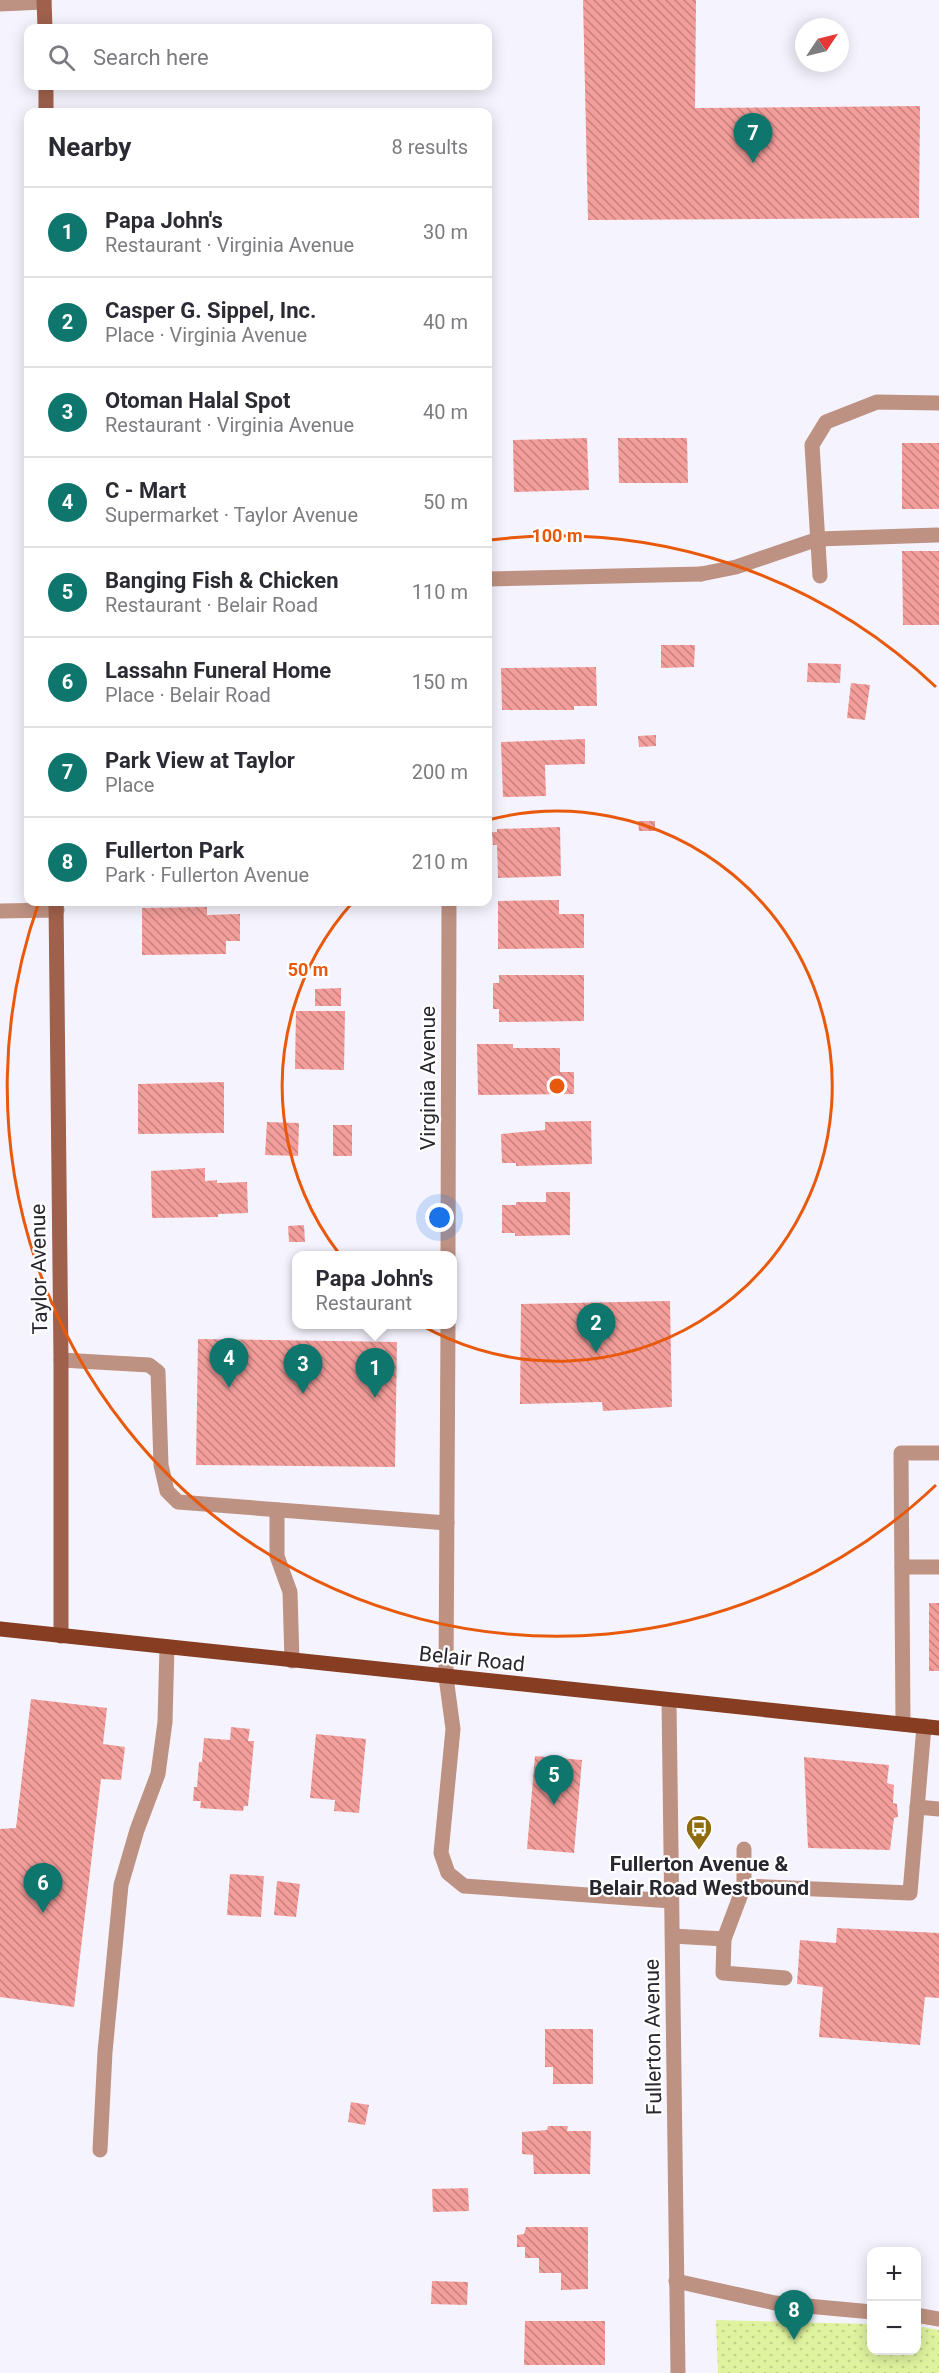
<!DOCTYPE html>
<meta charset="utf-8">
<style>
:root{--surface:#fff;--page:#f7f7f7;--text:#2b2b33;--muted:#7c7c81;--line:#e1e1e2;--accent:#0f766e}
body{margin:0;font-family:Roboto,sans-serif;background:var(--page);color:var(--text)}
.controls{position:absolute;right:18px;bottom:18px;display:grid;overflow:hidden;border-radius:12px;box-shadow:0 3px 15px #0003}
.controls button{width:54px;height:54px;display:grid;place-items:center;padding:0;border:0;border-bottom:2px solid var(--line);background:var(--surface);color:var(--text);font:30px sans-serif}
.compass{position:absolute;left:795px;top:18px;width:54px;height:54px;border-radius:50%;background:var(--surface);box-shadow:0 3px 15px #0003;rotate:55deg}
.you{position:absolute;left:440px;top:1218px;width:21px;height:21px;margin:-15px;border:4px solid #fff;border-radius:50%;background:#1a73e8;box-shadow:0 0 0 9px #1a73e833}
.badge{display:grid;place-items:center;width:39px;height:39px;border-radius:50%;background:var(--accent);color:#fff;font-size:20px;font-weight:700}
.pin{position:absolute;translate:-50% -50px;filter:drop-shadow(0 2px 3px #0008)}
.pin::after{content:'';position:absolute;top:32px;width:21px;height:18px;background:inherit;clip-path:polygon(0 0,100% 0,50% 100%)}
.popup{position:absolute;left:292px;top:1251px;width:165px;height:78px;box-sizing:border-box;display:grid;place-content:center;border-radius:12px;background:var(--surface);filter:drop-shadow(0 2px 4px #0005);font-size:20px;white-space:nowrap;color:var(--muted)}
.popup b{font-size:22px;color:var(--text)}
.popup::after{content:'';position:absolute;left:50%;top:100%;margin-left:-12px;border:12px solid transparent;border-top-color:var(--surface)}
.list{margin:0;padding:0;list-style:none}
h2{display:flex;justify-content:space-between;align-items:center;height:78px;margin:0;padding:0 24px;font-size:26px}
h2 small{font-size:20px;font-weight:400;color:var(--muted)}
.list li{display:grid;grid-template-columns:39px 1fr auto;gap:18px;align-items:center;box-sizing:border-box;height:90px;padding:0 24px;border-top:2px solid var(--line)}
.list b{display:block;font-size:22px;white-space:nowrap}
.list p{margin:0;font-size:20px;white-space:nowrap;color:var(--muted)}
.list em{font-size:20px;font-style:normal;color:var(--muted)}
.icon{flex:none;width:33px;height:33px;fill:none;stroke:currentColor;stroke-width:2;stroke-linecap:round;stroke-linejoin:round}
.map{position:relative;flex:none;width:939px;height:2373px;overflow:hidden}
.search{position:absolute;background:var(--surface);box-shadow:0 3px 15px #0003;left:24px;top:24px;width:468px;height:66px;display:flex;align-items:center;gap:15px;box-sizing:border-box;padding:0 21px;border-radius:12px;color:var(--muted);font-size:22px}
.panel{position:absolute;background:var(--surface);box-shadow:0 3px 15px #0003;left:24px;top:108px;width:468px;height:798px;border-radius:12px}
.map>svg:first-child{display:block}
.park{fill:url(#park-dots)}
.building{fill:url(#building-back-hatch)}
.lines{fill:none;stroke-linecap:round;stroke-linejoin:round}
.service{stroke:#be9282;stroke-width:15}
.minor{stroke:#be9282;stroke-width:15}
.tertiary{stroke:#be9282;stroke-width:15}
.secondary{stroke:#9f614b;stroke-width:15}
.primary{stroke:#873d21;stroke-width:15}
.ring{fill:none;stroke:#e8590c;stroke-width:3}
.labels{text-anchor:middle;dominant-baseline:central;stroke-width:4.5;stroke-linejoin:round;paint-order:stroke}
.street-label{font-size:21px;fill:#282730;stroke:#fff}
.poi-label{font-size:21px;font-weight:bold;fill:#282730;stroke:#fff}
.centre{fill:#e8590c;stroke:#fff;stroke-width:3}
.ring-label{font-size:18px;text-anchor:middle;font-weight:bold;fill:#e8590c;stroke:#fff;stroke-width:4.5;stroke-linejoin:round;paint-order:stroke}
</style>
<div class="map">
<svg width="939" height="2373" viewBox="0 0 939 2373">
<defs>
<pattern id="park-dots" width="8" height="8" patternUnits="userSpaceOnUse" patternTransform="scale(1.5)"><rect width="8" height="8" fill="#dff39e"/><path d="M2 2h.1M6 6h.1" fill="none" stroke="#bfd088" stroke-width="1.8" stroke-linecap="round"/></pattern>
<pattern id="building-back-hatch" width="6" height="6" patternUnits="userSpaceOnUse" patternTransform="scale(1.5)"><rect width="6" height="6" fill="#f49e9b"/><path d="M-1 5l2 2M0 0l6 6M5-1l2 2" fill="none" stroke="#c6817f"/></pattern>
</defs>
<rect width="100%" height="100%" fill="#f5f4fe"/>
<!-- park -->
<polygon class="park" points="716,2320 871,2324 872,2350 916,2350 917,2326 939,2330 939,2373 718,2373"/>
<!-- building -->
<g class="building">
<polygon points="583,0 696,0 695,108 920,106 919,218 588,220"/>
<polygon points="587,438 589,490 514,492 513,440"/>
<polygon points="618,438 687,438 688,483 619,483"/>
<rect x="902" y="443" width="37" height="66"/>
<polygon points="902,551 939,551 939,625 903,625"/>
<polygon points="661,645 695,645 694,667 661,668"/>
<polygon points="808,663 841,664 840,683 807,682"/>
<polygon points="596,667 597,706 574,706 574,710 502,710 501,668"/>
<polygon points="851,683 870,685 865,720 847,718"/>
<polygon points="656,735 656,746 639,747 638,736"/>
<polygon points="585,739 585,764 545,765 546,796 503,797 501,742"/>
<polygon points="638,821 655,821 655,831 639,831"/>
<polygon points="560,827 561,876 498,878 497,845 493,845 492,832 497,832 497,829"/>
<polygon points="559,900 559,914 584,914 584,948 498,949 498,901"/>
<polygon points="207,907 207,915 240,914 240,941 226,941 226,954 142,955 142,908"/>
<polygon points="499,975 584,975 584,1021 499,1022 499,1009 493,1009 493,983 499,983"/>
<polygon points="341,988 341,1006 315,1006 315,989"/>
<polygon points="296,1011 345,1011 344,1070 295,1069"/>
<polygon points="477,1044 513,1044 513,1048 560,1048 560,1072 574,1072 574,1094 478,1095"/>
<polygon points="224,1082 224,1133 138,1134 138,1084"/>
<polygon points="591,1121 592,1164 516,1166 516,1163 502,1163 501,1134 545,1130 545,1122"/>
<polygon points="267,1122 299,1123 298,1156 265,1155"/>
<rect x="333" y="1125" width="19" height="31"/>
<polygon points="205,1168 205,1181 217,1180 217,1183 247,1182 248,1213 218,1214 218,1217 152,1218 151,1171"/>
<polygon points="546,1192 570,1192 570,1235 515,1236 515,1233 502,1233 502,1205 516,1205 516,1202 546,1202"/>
<polygon points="304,1225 305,1242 289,1242 288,1226"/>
<polygon points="670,1301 672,1407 603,1411 602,1402 520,1404 521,1304"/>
<polygon points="198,1339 397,1342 395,1467 196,1465"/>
<rect x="929" y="1603" width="10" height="68"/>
<polygon points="31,1699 107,1708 103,1744 125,1747 121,1780 101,1779 74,2007 0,1997 0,1829 16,1828"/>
<polygon points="231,1727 250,1729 248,1741 254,1741 248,1806 244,1806 243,1811 200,1808 201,1801 193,1801 194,1787 197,1787 199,1762 202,1762 204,1738 230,1740"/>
<polygon points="316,1734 366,1739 359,1813 334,1811 335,1800 310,1798"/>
<polygon points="535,1756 582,1760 574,1853 527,1849"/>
<polygon points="804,1757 889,1765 887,1783 894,1785 893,1803 897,1804 898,1817 894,1818 890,1850 808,1848"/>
<polygon points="230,1874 264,1876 261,1917 227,1915"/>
<polygon points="277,1881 300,1884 296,1917 274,1915"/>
<polygon points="837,1928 939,1933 939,1998 925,1997 920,2045 819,2037 823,1987 797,1984 800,1940 836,1943"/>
<polygon points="545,2029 593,2029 593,2084 553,2084 553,2067 545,2067"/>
<polygon points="351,2102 369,2105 365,2125 348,2122"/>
<polygon points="548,2126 568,2126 567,2131 591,2131 590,2174 534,2174 533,2155 522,2154 522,2132 547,2130"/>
<polygon points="468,2188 469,2211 433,2212 432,2189"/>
<polygon points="526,2227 588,2227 588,2289 561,2290 561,2273 539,2273 539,2258 525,2258 525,2247 517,2247 517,2235 524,2234"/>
<polygon points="432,2281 468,2282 467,2305 431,2304"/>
<polygon points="525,2321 605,2321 605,2365 524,2365"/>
</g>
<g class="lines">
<!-- service -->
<g class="service">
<polyline points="701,574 736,567 818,539 937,535"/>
<polyline points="820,576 812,445 826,422 877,402 939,403"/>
<polyline points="0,911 57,910"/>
<polyline points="61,1360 149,1365 158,1372 161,1465 167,1491 178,1502 447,1523"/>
<polyline points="277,1510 277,1556 290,1592 292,1661"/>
<polyline points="902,1567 939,1567"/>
<polyline points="446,1677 453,1729 441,1853 448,1873 464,1886 671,1901"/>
<polyline points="903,1724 901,1453 939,1453"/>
<polyline points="917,1807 939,1809"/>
<polyline points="744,1849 744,1886 910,1893 924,1726"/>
<polyline points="744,1886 724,1939 723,1973 785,1978"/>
<polyline points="673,1936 724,1939"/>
<polyline points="100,2150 105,2052 121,1885 137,1830 158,1774 165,1722 167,1647"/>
<polyline points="676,2281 775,2303 872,2312"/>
<polyline points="916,2315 939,2319"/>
</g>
<!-- minor -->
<g class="minor">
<polyline points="0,4 44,2"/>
<polyline points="488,579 701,574"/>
<polyline points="448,1256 449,902"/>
<polyline points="446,1677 448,1324"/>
</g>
<!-- tertiary -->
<polyline class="tertiary" points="669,1701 678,2373"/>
<!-- secondary -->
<g class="secondary">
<polyline points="44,0 45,28"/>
<polyline points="46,86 46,112"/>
<polyline points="56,902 61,1360 61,1636"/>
</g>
<!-- primary -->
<polyline class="primary" points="0,1629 939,1728"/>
</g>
<!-- distance rings -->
<g class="ring">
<path d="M488 820A275 275 0 1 1 353 902"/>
<path d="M936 1485A550 550 0 0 1 39 902M490 540A550 550 0 0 1 936 687"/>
</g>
<!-- icons -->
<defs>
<g id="bus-pin" transform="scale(1.35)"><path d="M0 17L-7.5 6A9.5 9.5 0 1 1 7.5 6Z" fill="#8e6c0f" stroke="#fff"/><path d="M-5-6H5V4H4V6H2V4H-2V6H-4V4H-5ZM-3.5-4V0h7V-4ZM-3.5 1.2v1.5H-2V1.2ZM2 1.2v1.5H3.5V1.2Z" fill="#fff"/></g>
</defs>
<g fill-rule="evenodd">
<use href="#bus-pin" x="699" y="1828"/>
</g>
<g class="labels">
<!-- street labels -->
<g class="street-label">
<text transform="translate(428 1078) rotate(-90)">Virginia Avenue</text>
<text transform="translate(39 1269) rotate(-91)">Taylor Avenue</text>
<text transform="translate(472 1659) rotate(6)">Belair Road</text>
<text transform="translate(653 2037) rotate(-91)">Fullerton Avenue</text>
</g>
<!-- poi labels -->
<g class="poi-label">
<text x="699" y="1864">Fullerton Avenue &amp;<tspan x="699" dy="24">Belair Road Westbound</tspan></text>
</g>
</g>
<circle cx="557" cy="1086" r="9" class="centre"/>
<g class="ring-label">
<text x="557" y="542">100 m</text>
<text x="308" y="976">50 m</text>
</g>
</svg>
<div class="controls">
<button>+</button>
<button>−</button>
</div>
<svg class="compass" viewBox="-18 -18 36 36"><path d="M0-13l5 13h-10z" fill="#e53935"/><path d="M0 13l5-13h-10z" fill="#7c7c81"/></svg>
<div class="you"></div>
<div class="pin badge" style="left:375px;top:1398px">1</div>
<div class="popup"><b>Papa John's</b>Restaurant</div>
<div class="pin badge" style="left:596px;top:1353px">2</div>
<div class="pin badge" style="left:303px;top:1394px">3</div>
<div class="pin badge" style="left:229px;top:1388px">4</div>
<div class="pin badge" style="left:554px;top:1805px">5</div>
<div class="pin badge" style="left:43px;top:1913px">6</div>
<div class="pin badge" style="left:753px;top:163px">7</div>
<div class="pin badge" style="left:794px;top:2340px">8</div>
<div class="search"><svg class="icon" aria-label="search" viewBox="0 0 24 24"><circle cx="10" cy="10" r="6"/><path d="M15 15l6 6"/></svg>Search here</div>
<section class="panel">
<h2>Nearby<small>8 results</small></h2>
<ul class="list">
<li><span class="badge">1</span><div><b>Papa John's</b><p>Restaurant · Virginia Avenue</p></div><em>30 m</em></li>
<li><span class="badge">2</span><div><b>Casper G. Sippel, Inc.</b><p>Place · Virginia Avenue</p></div><em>40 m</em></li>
<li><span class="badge">3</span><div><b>Otoman Halal Spot</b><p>Restaurant · Virginia Avenue</p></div><em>40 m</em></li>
<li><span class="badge">4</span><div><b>C - Mart</b><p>Supermarket · Taylor Avenue</p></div><em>50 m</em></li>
<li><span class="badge">5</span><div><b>Banging Fish &amp; Chicken</b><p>Restaurant · Belair Road</p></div><em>110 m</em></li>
<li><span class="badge">6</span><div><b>Lassahn Funeral Home</b><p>Place · Belair Road</p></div><em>150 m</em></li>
<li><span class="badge">7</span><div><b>Park View at Taylor</b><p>Place</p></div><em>200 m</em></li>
<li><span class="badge">8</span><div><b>Fullerton Park</b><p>Park · Fullerton Avenue</p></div><em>210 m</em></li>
</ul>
</section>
</div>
